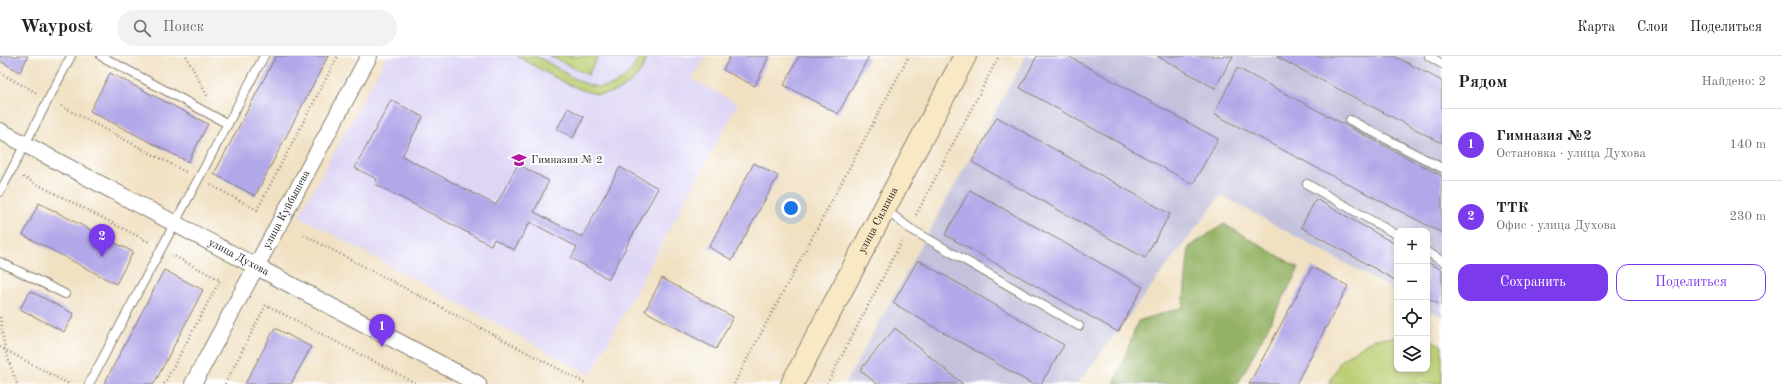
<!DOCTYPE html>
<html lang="ru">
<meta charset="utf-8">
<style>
:root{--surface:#fff;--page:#f2f2f2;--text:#202124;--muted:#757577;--line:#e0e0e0;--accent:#7c3aed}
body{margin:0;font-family:"Old Standard TT",serif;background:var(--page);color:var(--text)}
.controls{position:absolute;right:12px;bottom:12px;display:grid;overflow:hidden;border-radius:8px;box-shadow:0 2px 6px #0003}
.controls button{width:36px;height:36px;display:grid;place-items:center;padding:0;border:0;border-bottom:1px solid var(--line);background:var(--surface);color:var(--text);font:20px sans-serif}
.you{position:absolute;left:791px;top:152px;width:14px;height:14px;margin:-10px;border:3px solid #fff;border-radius:50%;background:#1a73e8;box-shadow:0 0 0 6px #1a73e833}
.badge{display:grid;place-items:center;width:26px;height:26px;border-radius:50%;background:var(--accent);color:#fff;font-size:13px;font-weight:700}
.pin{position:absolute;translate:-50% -33px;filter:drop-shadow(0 1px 2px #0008)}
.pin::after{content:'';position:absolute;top:21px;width:14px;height:12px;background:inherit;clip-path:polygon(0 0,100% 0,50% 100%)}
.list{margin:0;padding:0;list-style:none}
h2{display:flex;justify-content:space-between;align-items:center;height:52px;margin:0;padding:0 16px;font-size:17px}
h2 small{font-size:13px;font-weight:400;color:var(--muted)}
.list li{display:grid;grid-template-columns:26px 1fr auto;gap:12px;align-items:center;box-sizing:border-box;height:72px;padding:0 16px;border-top:1px solid var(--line)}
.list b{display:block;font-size:15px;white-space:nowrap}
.list p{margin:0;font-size:13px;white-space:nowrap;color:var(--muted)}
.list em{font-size:13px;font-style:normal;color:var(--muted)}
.actions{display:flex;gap:8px;padding:12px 16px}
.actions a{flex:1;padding:9px 0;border:1px solid var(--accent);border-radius:12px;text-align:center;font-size:14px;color:var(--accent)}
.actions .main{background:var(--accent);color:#fff}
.icon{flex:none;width:22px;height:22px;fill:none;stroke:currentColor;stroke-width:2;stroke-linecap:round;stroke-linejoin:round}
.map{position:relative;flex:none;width:1442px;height:328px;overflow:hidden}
header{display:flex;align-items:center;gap:24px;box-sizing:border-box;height:56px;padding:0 20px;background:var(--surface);border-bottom:1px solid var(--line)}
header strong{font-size:19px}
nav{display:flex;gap:22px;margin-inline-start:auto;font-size:14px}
.search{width:280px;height:36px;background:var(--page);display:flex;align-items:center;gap:10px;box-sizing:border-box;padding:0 14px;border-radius:22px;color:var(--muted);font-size:15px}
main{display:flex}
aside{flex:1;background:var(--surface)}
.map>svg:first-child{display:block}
.built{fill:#ded5f5}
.industrial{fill:#c3c1db}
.green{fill:#bbcf73;stroke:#6c7648}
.forest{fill:#94b265;stroke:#586740}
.building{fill:#b2a7e8}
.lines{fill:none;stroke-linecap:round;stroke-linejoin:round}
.service-casing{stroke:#867e70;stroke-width:10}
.minor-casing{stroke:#867e70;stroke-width:18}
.secondary-casing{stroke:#867e70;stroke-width:24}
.path{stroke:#867e70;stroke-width:2.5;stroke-dasharray:1 3;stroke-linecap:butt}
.service{stroke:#fff;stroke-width:8}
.minor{stroke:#fff;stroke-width:16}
.secondary{stroke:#f8e8c3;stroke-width:22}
.labels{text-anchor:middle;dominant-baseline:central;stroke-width:4;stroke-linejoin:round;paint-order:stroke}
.poi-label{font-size:11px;fill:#1c1c1c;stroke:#fff;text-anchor:start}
.street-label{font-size:11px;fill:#1c1c1c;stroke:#fff}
</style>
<header>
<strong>Waypost</strong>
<div class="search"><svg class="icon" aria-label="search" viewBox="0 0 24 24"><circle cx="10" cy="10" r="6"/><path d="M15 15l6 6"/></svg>Поиск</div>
<nav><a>Карта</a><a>Слои</a><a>Поделиться</a></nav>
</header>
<main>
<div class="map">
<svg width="1442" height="328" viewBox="0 0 1442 328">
<rect width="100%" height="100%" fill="#fff"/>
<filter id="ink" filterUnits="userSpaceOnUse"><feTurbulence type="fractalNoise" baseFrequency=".025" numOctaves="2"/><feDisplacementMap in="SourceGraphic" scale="8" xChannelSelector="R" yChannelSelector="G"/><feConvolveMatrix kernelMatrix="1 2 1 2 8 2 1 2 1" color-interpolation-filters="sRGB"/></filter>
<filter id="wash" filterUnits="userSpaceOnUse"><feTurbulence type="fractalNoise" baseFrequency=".012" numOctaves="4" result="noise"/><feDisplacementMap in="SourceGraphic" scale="16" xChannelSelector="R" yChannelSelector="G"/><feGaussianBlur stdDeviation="0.9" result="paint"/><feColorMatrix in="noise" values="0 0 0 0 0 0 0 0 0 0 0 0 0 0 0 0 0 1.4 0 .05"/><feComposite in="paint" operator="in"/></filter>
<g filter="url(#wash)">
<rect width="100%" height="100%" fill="#f1e1c3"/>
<!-- built -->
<polygon class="built" points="387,0 705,0 692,23 738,48 590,319 299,160"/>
<!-- industrial -->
<polygon class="industrial" points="1026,0 1442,0 1442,261 1427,253 1427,175 1397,175 1397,236 1221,139 1077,328 845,328"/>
<!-- green -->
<g class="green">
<path d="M517,0C522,0 530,0 535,0C561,10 594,47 623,23C630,16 636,10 638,0H647C644,13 636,25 624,31C616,36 607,39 598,38C576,36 537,11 517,0Z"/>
<polygon points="550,0 598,0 588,19"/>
<polygon points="1397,281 1397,313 1427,313 1427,281 1442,290 1442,328 1329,328 1341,304 1373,283"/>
</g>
<!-- forest -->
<polygon class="forest" points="1224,168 1299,212 1238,328 1113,328 1115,327 1138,265 1183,251 1189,191"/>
<g id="blocks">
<!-- building -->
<g class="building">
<polygon points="0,0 28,0 20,16 0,5"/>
<polygon points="276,0 328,0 255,140 214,118"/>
<polygon points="730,0 769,0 755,30 723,14"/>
<polygon points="799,0 869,0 838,58 784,29"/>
<polygon points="1037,0 1068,0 1218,83 1193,128 1020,32"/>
<polygon points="1157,0 1233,0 1215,32"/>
<polygon points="1278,0 1394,0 1442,25 1442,87 1277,1"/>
<polygon points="1237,12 1442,120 1442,177 1214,58"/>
<polygon points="110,17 208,68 188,106 90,55"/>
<polygon points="391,44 423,61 402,100 496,149 518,108 549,125 534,156 582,181 620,111 658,132 609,223 571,202 577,191 530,166 514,194 494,183 491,189 375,128 377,123 355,112"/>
<polygon points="568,52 584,61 573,82 557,73"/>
<polygon points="997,61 1170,158 1145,202 972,106"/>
<polygon points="754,107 778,120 732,204 709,191"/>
<polygon points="970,134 1143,231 1118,276 945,179"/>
<polygon points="1316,143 1397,189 1397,225 1301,171"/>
<polygon points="39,147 133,196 116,228 23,179"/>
<polygon points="918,204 1064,289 1041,328 1032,328 893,247"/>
<polygon points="1427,206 1442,214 1442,250 1427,242"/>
<polygon points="1312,211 1348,230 1296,328 1249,328"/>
<polygon points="164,214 203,234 154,328 104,328"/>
<polygon points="662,222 733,261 716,293 645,255"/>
<polygon points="30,235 74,258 64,276 20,253"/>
<polygon points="275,272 311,291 291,328 245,328"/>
<polygon points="895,272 963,328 877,328 860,314"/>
</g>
</g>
</g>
<g filter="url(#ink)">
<use href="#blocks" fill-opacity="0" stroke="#867e70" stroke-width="1"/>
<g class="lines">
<!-- service casing -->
<g class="service-casing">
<g id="service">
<polyline points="101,0 228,68"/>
<polyline points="1429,0 1442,8"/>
<polyline points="1350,64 1442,112"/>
<polyline points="1307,128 1397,179"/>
<polyline points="0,136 71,0"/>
<polyline points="886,154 909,172 1079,270"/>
<polyline points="1427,196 1442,205"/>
<polyline points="0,206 65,238"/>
<polyline points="89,328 264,0"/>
</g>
</g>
<!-- minor casing -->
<g class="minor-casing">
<g id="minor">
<path id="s1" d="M0,75L478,328"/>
<path id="s2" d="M193,328L369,0"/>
</g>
</g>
<!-- secondary casing -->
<g class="secondary-casing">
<g id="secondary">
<path id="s3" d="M792,328L965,0"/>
</g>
</g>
<!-- path -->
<g class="path">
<polyline points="186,0 208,41"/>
<polyline points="0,17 37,37"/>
<polyline points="61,50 186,116"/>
<polyline points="23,121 149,186"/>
<polyline points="211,129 257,154 338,0"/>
<polyline points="916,159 999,0"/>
<polyline points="304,179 587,328"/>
<polyline points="0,261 5,294 17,328"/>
<polyline points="0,291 69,328"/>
<polyline points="164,328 220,224 172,199"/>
<polyline points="225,328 266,249 417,328"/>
<polyline points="734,328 909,0"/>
<polyline points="827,328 903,183"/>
</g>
<!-- service -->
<use href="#service" class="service"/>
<!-- minor -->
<use href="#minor" class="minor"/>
<!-- secondary -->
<use href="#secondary" class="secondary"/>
</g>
</g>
<!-- icons -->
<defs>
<g id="school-bare" transform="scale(1.2)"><path d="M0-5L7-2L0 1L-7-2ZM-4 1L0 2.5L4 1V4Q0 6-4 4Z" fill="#b5179e" stroke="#fff" stroke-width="2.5" paint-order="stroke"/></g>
</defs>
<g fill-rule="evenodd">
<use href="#school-bare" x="519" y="104"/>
</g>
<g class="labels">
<!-- poi labels -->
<g class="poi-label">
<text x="531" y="104">Гимназия № 2</text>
</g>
<!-- street labels -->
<g class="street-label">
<text stroke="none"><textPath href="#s2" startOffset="198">улица Куйбышева</textPath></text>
<text stroke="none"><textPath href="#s3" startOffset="185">улица Силкина</textPath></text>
<text stroke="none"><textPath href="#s1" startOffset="270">улица Духова</textPath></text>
</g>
</g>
</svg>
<div class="controls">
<button>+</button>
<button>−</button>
<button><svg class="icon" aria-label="locate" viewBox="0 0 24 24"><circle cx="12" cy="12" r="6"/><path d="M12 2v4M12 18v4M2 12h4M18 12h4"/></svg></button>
<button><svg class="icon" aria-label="layers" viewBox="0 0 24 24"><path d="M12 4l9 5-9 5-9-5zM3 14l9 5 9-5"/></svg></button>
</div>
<div class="you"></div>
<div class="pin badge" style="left:382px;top:291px">1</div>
<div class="pin badge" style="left:102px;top:201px">2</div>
</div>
<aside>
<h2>Рядом<small>Найдено: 2</small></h2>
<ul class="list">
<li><span class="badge">1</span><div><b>Гимназия №2</b><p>Остановка · улица Духова</p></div><em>140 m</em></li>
<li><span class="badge">2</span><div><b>ТТК</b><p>Офис · улица Духова</p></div><em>230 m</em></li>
</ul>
<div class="actions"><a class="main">Сохранить</a><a>Поделиться</a></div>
</aside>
</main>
